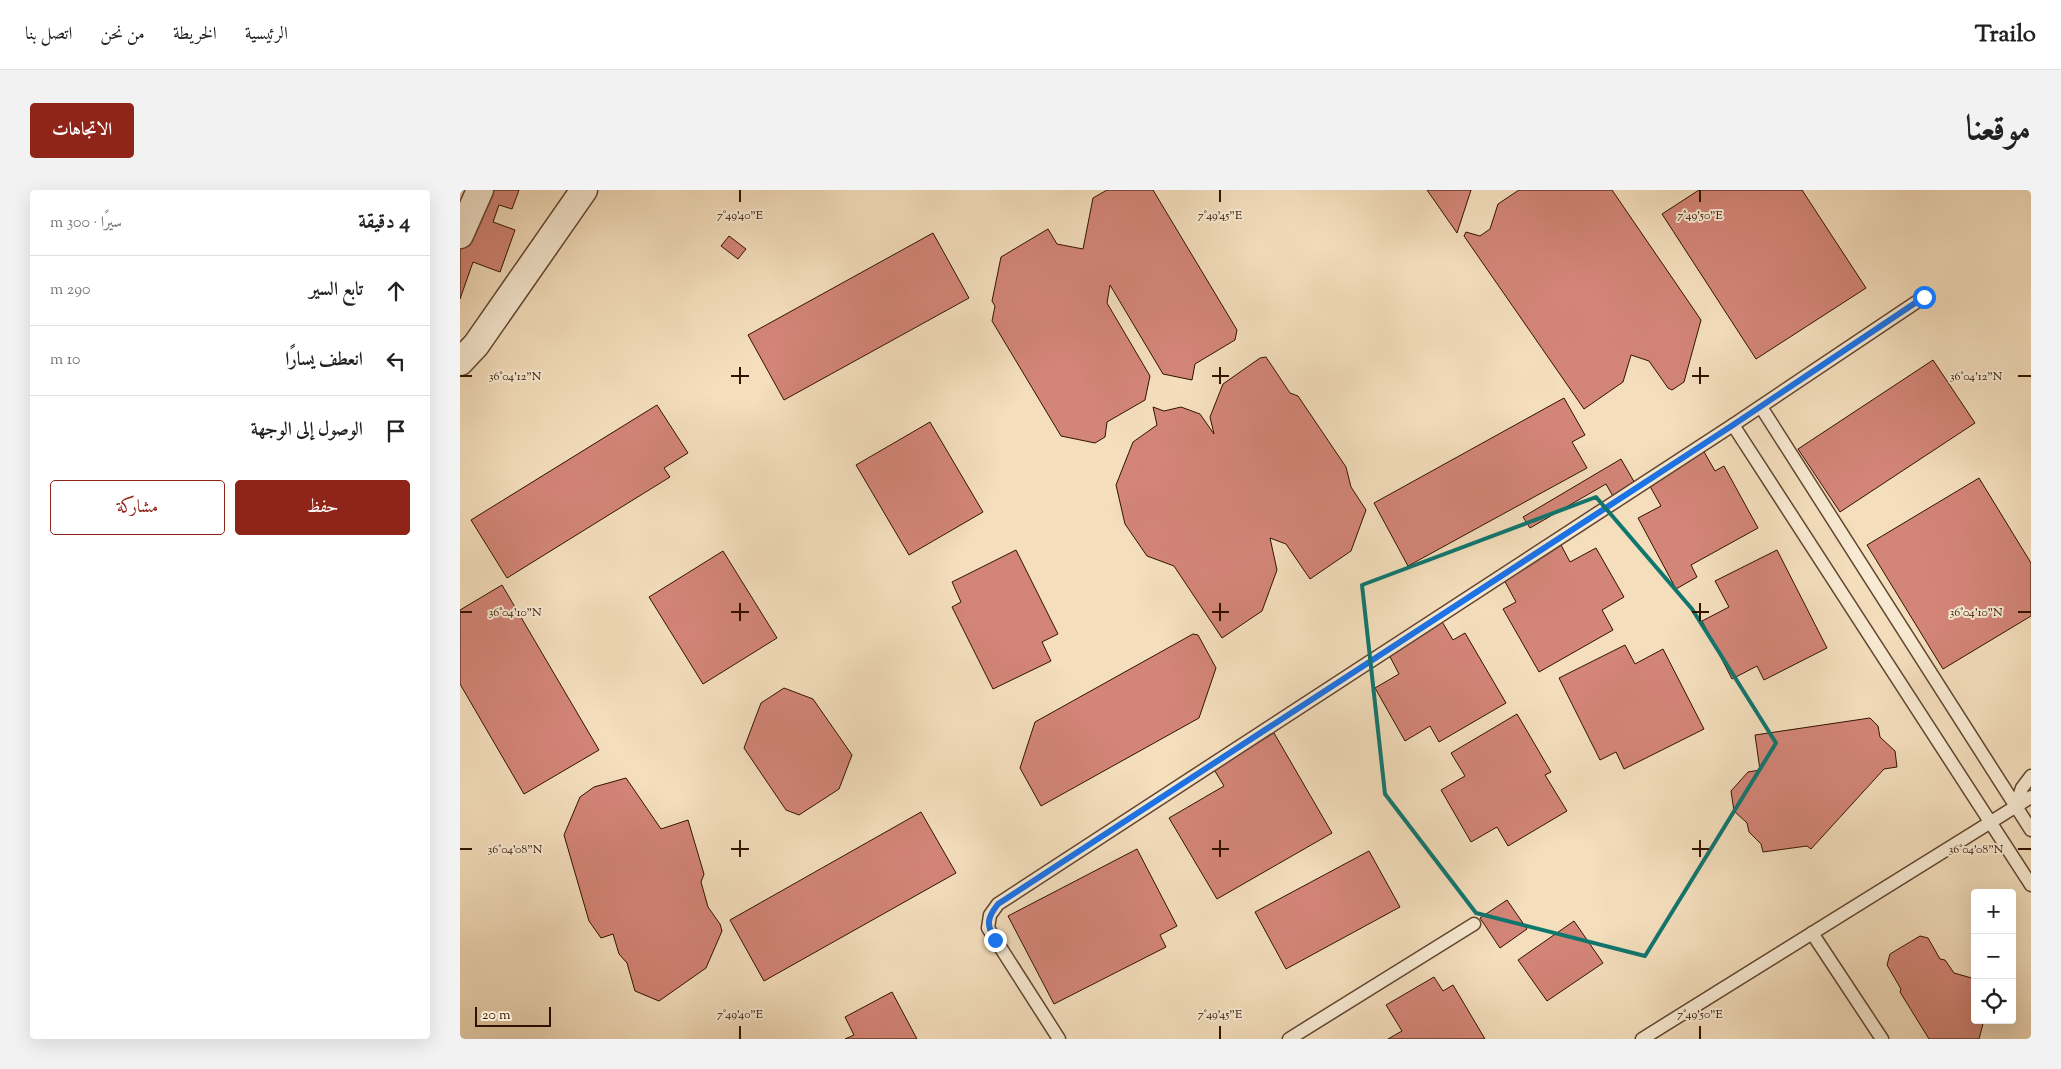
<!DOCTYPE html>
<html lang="ar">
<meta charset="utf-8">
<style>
:root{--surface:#fff;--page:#f2f2f2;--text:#222;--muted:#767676;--line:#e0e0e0;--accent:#8f2418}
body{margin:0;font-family:"Sorts Mill Goudy",Amiri,serif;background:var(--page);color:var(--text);direction:rtl}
.controls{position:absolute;right:15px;bottom:15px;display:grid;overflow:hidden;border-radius:5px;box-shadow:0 5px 20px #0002}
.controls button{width:45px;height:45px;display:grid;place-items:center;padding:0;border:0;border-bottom:1px solid var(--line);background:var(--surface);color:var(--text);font:25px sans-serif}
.scale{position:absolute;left:15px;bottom:12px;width:76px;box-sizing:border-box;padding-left:5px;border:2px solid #311200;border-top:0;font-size:14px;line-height:18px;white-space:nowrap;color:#311200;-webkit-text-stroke:4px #f8ead3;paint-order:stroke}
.stop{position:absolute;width:15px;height:15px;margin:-11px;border:4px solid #1a73e8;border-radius:50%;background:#fff}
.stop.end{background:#1a73e8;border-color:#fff;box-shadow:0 1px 5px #0008}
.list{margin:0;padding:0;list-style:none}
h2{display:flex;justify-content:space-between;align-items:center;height:65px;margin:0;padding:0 20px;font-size:21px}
h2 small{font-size:16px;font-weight:400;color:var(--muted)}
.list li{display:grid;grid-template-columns:32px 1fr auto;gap:15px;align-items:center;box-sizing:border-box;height:70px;padding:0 20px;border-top:1px solid var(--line)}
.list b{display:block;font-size:19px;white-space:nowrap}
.list em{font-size:16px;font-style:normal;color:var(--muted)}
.actions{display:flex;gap:10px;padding:15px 20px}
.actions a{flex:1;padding:11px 0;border:1px solid var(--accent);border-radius:5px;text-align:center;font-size:18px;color:var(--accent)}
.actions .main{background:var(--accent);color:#fff}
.icon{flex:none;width:28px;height:28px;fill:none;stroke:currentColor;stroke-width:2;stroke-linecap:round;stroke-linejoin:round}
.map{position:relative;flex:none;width:1571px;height:849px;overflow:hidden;direction:ltr;border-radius:5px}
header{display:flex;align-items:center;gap:30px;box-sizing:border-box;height:70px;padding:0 25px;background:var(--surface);border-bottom:1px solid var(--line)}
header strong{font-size:24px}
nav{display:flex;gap:28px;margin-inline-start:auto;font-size:18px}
.intro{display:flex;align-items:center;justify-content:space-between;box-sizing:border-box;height:120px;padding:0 30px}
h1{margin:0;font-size:35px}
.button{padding:12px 22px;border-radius:5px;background:var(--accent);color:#fff;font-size:18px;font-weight:700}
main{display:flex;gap:30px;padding:0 30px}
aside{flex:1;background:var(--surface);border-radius:5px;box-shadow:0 5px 20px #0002}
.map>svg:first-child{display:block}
.building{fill:#d38577;stroke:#311200}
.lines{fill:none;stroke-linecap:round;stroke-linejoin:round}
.service-casing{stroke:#62452f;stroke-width:15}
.minor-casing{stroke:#62452f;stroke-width:29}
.service{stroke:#f8ead3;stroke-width:12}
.minor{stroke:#f8ead3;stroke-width:26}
.route{stroke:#1a73e8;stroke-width:6}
.marked{fill:none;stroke:#0f766e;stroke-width:4;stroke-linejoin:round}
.ticks{fill:none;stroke:#311200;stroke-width:2}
.ticks-label{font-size:12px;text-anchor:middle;fill:#311200;stroke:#f8ead3;stroke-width:4;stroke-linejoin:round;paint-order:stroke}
</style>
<header>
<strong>Trailo</strong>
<nav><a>الرئيسية</a><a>الخريطة</a><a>من نحن</a><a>اتصل بنا</a></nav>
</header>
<div class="intro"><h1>موقعنا</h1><a class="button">الاتجاهات</a></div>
<main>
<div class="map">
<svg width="1571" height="849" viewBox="0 0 1571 849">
<rect width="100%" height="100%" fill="#f4debc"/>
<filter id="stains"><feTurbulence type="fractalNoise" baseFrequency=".004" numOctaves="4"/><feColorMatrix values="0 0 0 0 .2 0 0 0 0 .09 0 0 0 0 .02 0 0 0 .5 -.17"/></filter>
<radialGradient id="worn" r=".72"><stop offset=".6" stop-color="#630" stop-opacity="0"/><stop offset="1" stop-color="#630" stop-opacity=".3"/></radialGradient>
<!-- building -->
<g class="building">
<polygon points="13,0 59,0 52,19 39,15 33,32 55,40 40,82 13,72 0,109 0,24"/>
<polygon points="647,0 693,0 777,140 775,150 735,174 732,190 703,184 650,95 647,113 690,186 685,210 647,232 645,247 635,253 601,246 532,131 535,116 532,111 541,67 588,39 597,54 623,59 633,8"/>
<polygon points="967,0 1011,0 997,43"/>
<polygon points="1059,0 1152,0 1241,130 1224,192 1212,200 1208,198 1189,171 1171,165 1163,192 1124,219 1004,46 1006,42 1020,46 1030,39 1038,14"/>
<polygon points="1239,0 1342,0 1406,98 1296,169 1202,24"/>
<polygon points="473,43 509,108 324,210 288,145"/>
<polygon points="269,46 286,59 278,69 261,56"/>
<polygon points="806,167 830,203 838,206 886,277 891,297 906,320 891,361 850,389 826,354 810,348 817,380 802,421 762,448 714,376 687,366 665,334 656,295 673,252 697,235 693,217 704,221 721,217 740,224 754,244 750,227 763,194 800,168"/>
<polygon points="1473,170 1515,233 1380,322 1338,259"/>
<polygon points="1104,208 1125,245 1112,252 1127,278 948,376 914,313"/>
<polygon points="197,215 228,263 204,278 210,287 47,388 11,330"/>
<polygon points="470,232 523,322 449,365 396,275"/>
<polygon points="1243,260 1255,281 1264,276 1298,338 1231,375 1237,387 1216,399 1178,328 1201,316 1187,291"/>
<polygon points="1161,269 1176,295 1154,308 1146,294 1070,338 1063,327"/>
<polygon points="1519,288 1571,373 1571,426 1483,479 1407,355"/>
<polygon points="1100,353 1110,372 1136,358 1164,407 1142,420 1153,440 1079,482 1043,419 1056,412 1042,386"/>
<polygon points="556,360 598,444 582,452 591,471 533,499 492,417 501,412 492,392"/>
<polygon points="1317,360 1367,458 1304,490 1297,476 1272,489 1242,431 1269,417 1255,391"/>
<polygon points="263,361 317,448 243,494 189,407"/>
<polygon points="42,395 139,560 64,604 0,494 0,420"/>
<polygon points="981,430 993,450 1005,443 1046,513 979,552 970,536 945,551 915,498 939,484 927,461"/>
<polygon points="733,444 738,445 756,478 739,528 581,616 560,578 575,532"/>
<polygon points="1165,455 1175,474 1203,459 1244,539 1164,579 1156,562 1140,570 1099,488"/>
<polygon points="324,498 353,509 392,565 379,599 339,625 326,620 284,558 301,513"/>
<polygon points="1057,524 1091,582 1085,585 1107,621 1048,656 1037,637 1011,652 981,600 1005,586 991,563"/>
<polygon points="1410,528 1418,536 1420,547 1435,561 1437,577 1424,579 1351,659 1347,656 1303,662 1301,654 1289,642 1287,633 1274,621 1271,601 1288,582 1300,580 1295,545"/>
<polygon points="814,543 872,643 757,709 709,628 764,596 753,578"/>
<polygon points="166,588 201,639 228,630 244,684 241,692 248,717 260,734 262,741 246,778 199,811 175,801 167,773 159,764 153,744 141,748 129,731 104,645 120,607 134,597"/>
<polygon points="461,622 496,683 304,791 270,730"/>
<polygon points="677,659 717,736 700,745 706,757 594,814 548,726"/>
<polygon points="909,661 940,717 826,779 795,722"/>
<polygon points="1047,710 1067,739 1040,758 1020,728"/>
<polygon points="1114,731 1143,773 1087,811 1058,770"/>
<polygon points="1460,746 1468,748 1480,769 1485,770 1494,783 1515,789 1515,830 1524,830 1519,849 1469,849 1440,802 1441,799 1427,775 1430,764"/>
<polygon points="974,787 983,801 993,795 1025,849 928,849 942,841 926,815"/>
<polygon points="432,802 457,849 385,849 394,845 385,827"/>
</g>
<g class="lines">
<!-- service casing -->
<g class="service-casing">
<g id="service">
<polyline points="1301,217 1571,640"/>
<polyline points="1273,235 1571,695"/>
<polyline points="1556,616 1562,598 1571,586"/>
<polyline points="1352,743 1422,849"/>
<polyline points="599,849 528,738 530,725 538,714 1273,235 1464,107"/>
<polyline points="829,849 1014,734"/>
<polyline points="1182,849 1571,607"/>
</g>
</g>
<!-- minor casing -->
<g class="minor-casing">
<g id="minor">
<polyline points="0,45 20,0"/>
<polyline points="0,172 16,155 124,0"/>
</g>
</g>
<!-- service -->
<use href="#service" class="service"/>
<!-- minor -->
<use href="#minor" class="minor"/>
</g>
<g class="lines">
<!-- route -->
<path class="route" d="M535,750C526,734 527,728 538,714L1273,235L1464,107"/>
</g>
<!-- marked area -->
<path class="marked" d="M1136,307L1232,419L1316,553L1185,766L1016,723L925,604L902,395Z"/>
<!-- ticks -->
<path class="ticks" d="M280,0V12M760,0V12M1240,0V12M280,177V194M760,177V194M1240,177V194M0,186H12M271,186H289M752,186H769M1232,186H1249M1558,186H1571M280,413V431M760,413V431M1240,413V431M0,422H12M271,422H289M752,422H769M1232,422H1249M1558,422H1571M280,650V667M760,650V667M1240,650V667M0,659H12M271,659H289M752,659H769M1232,659H1249M1558,659H1571M280,836V849M760,836V849M1240,836V849"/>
<g class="ticks-label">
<text x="280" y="29">7°49'40"E</text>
<text x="760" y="29">7°49'45"E</text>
<text x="1240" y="29">7°49'50"E</text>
<text x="55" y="190">36°04'12"N</text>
<text x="1516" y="190">36°04'12"N</text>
<text x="55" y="426">36°04'10"N</text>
<text x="1516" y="426">36°04'10"N</text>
<text x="55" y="663">36°04'08"N</text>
<text x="1516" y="663">36°04'08"N</text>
<text x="280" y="828">7°49'40"E</text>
<text x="760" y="828">7°49'45"E</text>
<text x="1240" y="828">7°49'50"E</text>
</g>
<rect width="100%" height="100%" filter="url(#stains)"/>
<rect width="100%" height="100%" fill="url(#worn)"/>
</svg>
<div class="controls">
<button>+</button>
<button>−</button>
<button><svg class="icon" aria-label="locate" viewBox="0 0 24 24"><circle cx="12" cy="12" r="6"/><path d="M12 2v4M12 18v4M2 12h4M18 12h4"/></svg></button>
</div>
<div class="scale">20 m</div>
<div class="stop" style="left:1464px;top:107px"></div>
<div class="stop end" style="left:535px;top:750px"></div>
</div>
<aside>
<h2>4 دقيقة<small>سيرًا · 300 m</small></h2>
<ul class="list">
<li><svg class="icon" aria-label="ahead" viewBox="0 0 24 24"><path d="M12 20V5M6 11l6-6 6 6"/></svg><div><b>تابع السير</b></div><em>290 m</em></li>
<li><svg class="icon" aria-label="left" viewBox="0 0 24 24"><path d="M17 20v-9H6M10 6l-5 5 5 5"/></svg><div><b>انعطف يسارًا</b></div><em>10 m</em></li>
<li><svg class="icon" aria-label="arrive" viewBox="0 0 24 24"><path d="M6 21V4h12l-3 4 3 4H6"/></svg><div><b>الوصول إلى الوجهة</b></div></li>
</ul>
<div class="actions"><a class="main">حفظ</a><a>مشاركة</a></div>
</aside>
</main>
